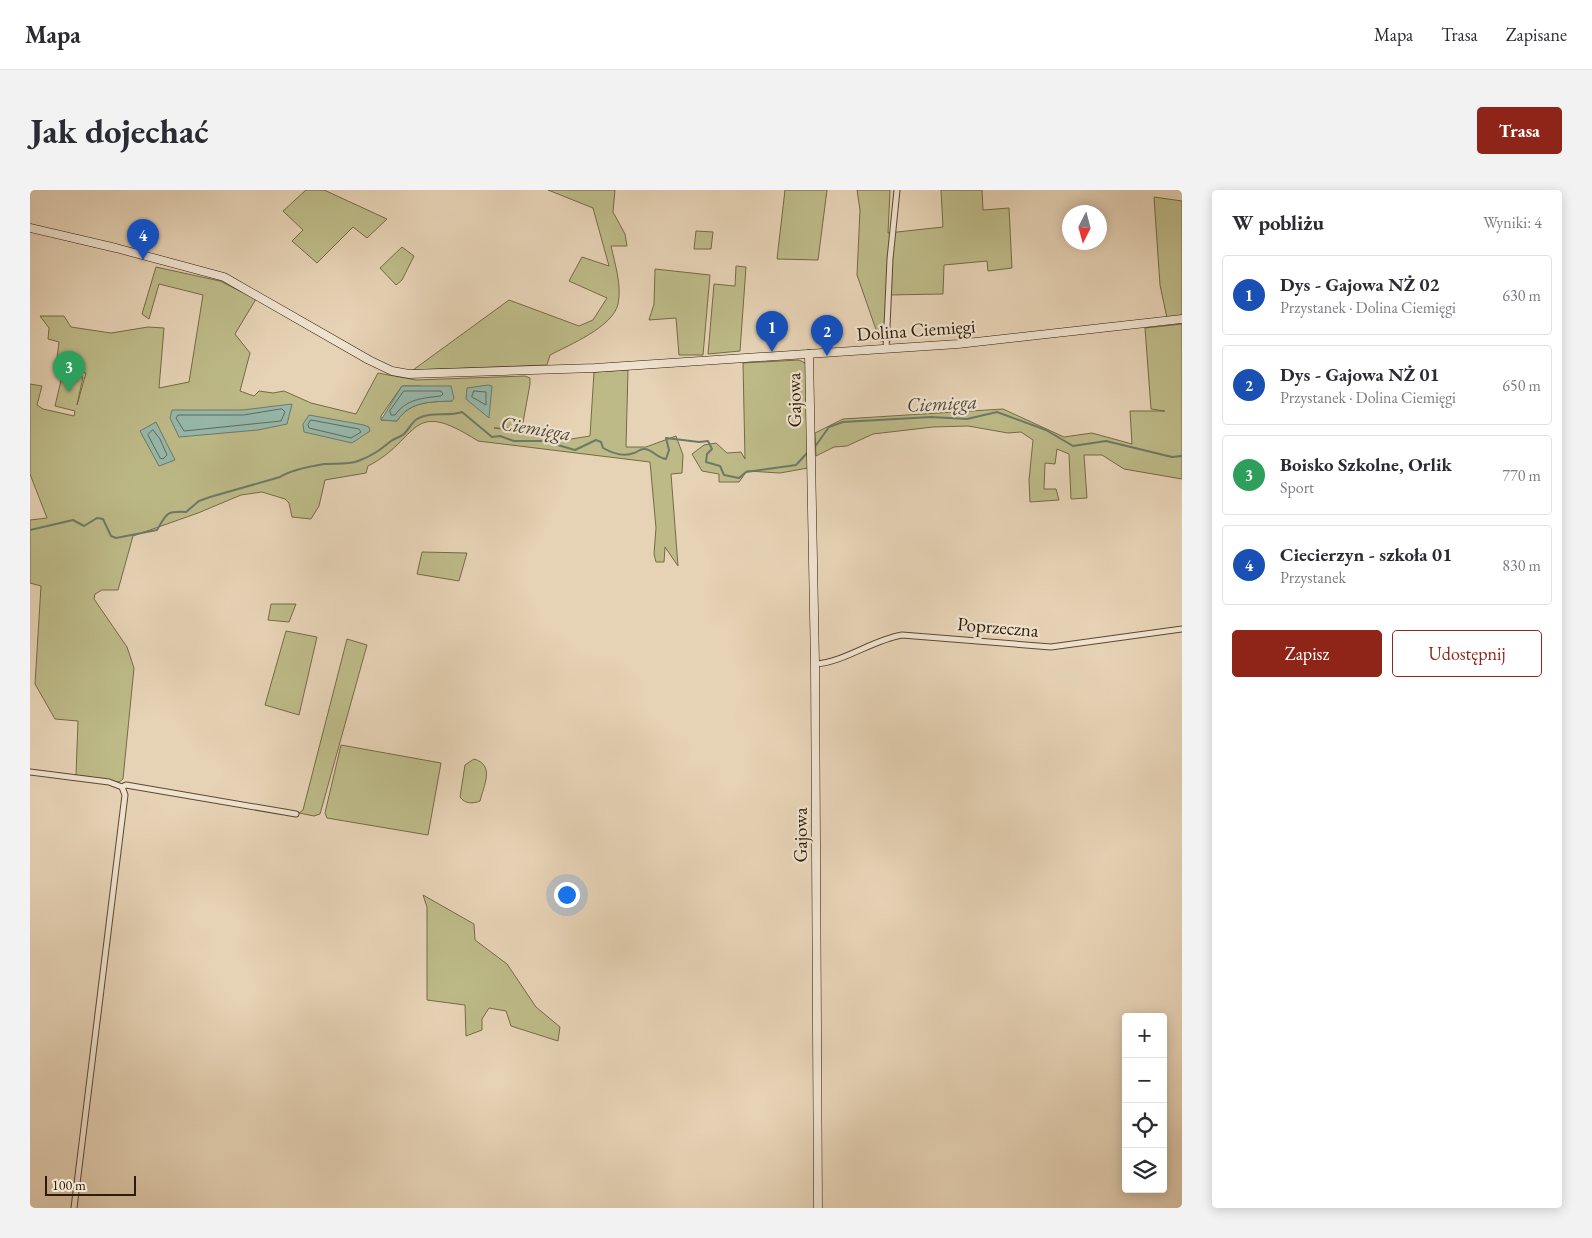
<!DOCTYPE html>
<html lang="pl">
<meta charset="utf-8">
<style>
:root{--surface:#fff;--page:#f2f2f3;--text:#2b2b33;--muted:#7c7c81;--line:#e1e1e2;--accent:#8f2418}
body{margin:0;font-family:"EB Garamond",serif;background:var(--page);color:var(--text)}
.controls{position:absolute;right:15px;bottom:15px;display:grid;overflow:hidden;border-radius:5px;box-shadow:0 2px 12px #0003}
.controls button{width:45px;height:45px;display:grid;place-items:center;padding:0;border:0;border-bottom:1px solid var(--line);background:var(--surface);color:var(--text);font:25px sans-serif}
.compass{position:absolute;left:1032px;top:15px;width:45px;height:45px;border-radius:50%;background:var(--surface);box-shadow:0 2px 12px #0003;rotate:186deg}
.scale{position:absolute;left:15px;bottom:12px;width:91px;box-sizing:border-box;padding-left:5px;border:2px solid #2f1a05;border-top:0;font-size:14px;line-height:18px;white-space:nowrap;color:#2f1a05;-webkit-text-stroke:4px #efe2cf;paint-order:stroke}
.you{position:absolute;left:536px;top:704px;width:18px;height:18px;margin:-12px;border:4px solid #fff;border-radius:50%;background:#1a73e8;box-shadow:0 0 0 8px #1a73e833}
.badge{display:grid;place-items:center;width:32px;height:32px;border-radius:50%;background:var(--accent);color:#fff;font-size:16px;font-weight:700}
.pin{position:absolute;translate:-50% -41px;filter:drop-shadow(0 1px 2px #0008)}
.pin::after{content:'';position:absolute;top:26px;width:18px;height:15px;background:inherit;clip-path:polygon(0 0,100% 0,50% 100%)}
.list{margin:0;padding:0;list-style:none}
h2{display:flex;justify-content:space-between;align-items:center;height:65px;margin:0;padding:0 20px;font-size:21px}
h2 small{font-size:16px;font-weight:400;color:var(--muted)}
.list li{display:grid;grid-template-columns:32px 1fr auto;gap:15px;align-items:center;box-sizing:border-box;height:80px;margin:0 10px 10px;padding:0 10px;border:1px solid var(--line);border-radius:5px}
.list b{display:block;font-size:19px;white-space:nowrap}
.list p{margin:0;font-size:16px;white-space:nowrap;color:var(--muted)}
.list em{font-size:16px;font-style:normal;color:var(--muted)}
.actions{display:flex;gap:10px;padding:15px 20px}
.actions a{flex:1;padding:11px 0;border:1px solid var(--accent);border-radius:5px;text-align:center;font-size:18px;color:var(--accent)}
.actions .main{background:var(--accent);color:#fff}
.icon{flex:none;width:28px;height:28px;fill:none;stroke:currentColor;stroke-width:2;stroke-linecap:round;stroke-linejoin:round}
.map{position:relative;flex:none;width:1152px;height:1018px;overflow:hidden;border-radius:5px}
header{display:flex;align-items:center;gap:30px;box-sizing:border-box;height:70px;padding:0 25px;background:var(--surface);border-bottom:1px solid var(--line)}
header strong{font-size:24px}
nav{display:flex;gap:28px;margin-inline-start:auto;font-size:18px}
.intro{display:flex;align-items:center;justify-content:space-between;box-sizing:border-box;height:120px;padding:0 30px}
h1{margin:0;font-size:35px}
.button{padding:12px 22px;border-radius:5px;background:var(--accent);color:#fff;font-size:18px;font-weight:700}
main{display:flex;gap:30px;padding:0 30px}
aside{flex:1;background:var(--surface);border-radius:5px;box-shadow:0 2px 12px #0003}
.map>svg:first-child{display:block}
.green{fill:#bdba88;stroke:#766a46;fill-rule:evenodd}
.water{fill:#96b8ab;stroke:#6d7969}
.lines{fill:none;stroke-linecap:round;stroke-linejoin:round}
.shore{stroke:#626958;stroke-width:1}
.stream{stroke:#6d7969;stroke-width:2}
.street-casing{stroke:#5d4831;stroke-width:7}
.secondary-casing{stroke:#2f1a05;stroke-width:9}
.street{stroke:#efe2cf;stroke-width:5}
.secondary{stroke:#efe2cf;stroke-width:8}
.labels{text-anchor:middle;dominant-baseline:central;stroke-width:4.5;stroke-linejoin:round;paint-order:stroke}
.street-label{font-size:19px;fill:#2f1a05;stroke:#efe2cf}
.water-label{font-size:20px;font-style:italic;fill:#4e4937;stroke:#efe2cf}
</style>
<header>
<strong>Mapa</strong>
<nav><a>Mapa</a><a>Trasa</a><a>Zapisane</a></nav>
</header>
<div class="intro"><h1>Jak dojechać</h1><a class="button">Trasa</a></div>
<main>
<div class="map">
<svg width="1152" height="1018" viewBox="0 0 1152 1018">
<rect width="100%" height="100%" fill="#e6d2b5"/>
<filter id="stains"><feTurbulence type="fractalNoise" baseFrequency=".004" numOctaves="4"/><feColorMatrix values="0 0 0 0 .2 0 0 0 0 .09 0 0 0 0 .02 0 0 0 .5 -.17"/></filter>
<radialGradient id="worn" r=".72"><stop offset=".6" stop-color="#630" stop-opacity="0"/><stop offset="1" stop-color="#630" stop-opacity=".3"/></radialGradient>
<!-- green -->
<g class="green">
<polygon points="276,0 294,0 357,29 337,48 323,37 287,73 262,51 273,40 253,21"/>
<path d="M518,0H585L583,22L595,44L597,56H581C585,74 592,96 588,114C583,137 539,155 520,165L517,175L383,180L479,110L549,136L563,130L577,108L539,91L552,67L579,76L563,18Z"/>
<polygon points="755,0 797,0 788,70 747,69"/>
<polygon points="827,0 860,0 858,43 913,37 911,0 952,0 953,20 979,18 982,78 958,81 957,71 914,75 913,104 858,105 860,152 850,151 827,85 830,20"/>
<polygon points="1124,7 1152,11 1152,126 1137,128 1130,95"/>
<polygon points="666,41 683,42 681,59 664,59"/>
<polygon points="372,57 384,66 372,90 366,95 350,78"/>
<polygon points="706,76 716,77 710,161 678,164 684,94 705,96"/>
<path d="M126,77L190,91L226,109L205,144L220,163L210,201L224,206L229,201L243,203L254,201L281,213L326,224L348,183L386,190L495,186L500,188V194L492,238H464L541,249L560,246L564,182L598,180L596,257H616L646,246L653,265L652,283L641,284L648,376L635,357L634,372H626L624,364L626,338L620,272L448,251C378,206 391,249 338,276L336,283L295,290L289,316L281,329L262,327L259,313L255,309L232,302L211,305L168,323L103,346L88,400H72L65,404L64,409L97,457L104,478L93,589L89,592L46,585L48,531L25,529L5,494L11,396L0,393V330L17,328L0,284V194L12,196L7,215L13,219L44,226L45,221L25,216L33,182L53,187L47,215L56,183L26,176L29,152L18,149L19,138L10,126H34L41,137L81,143L118,137L134,138L129,198L159,192L173,105L129,94L119,129L112,124ZM372,196H391L422,211C400,212 380,211 367,231L351,230V226Z"/>
<polygon points="625,79 680,85 673,165 649,165 646,128 619,130 624,114"/>
<polygon points="1152,134 1152,289 1094,279 1072,265 1054,265 1057,308 1041,309 1039,264 1027,259 1025,274 1015,273 1014,299 1026,299 1029,310 1000,312 999,290 1003,250 991,242 978,243 938,236 903,237 843,244 817,256 804,257 786,266 785,243 813,229 973,219 1034,247 1062,243 1102,254 1100,221 1135,221 1121,219 1115,138"/>
<polygon points="769,170 777,174 778,278 750,283 717,281 709,292 689,292 689,284 672,281 662,264 674,255 686,253 697,263 711,262 715,269 713,173"/>
<polygon points="392,362 437,363 429,391 387,384"/>
<polygon points="241,414 266,414 259,432 238,430"/>
<polygon points="256,441 287,447 269,525 235,515"/>
<polygon points="317,449 337,455 290,624 284,626 269,623 273,620"/>
<polygon points="311,555 411,573 398,645 297,628 295,623"/>
<path d="M444,569C465,575 454,595 450,611C443,614 435,614 430,607L435,575Z"/>
<polygon points="393,705 444,734 445,750 477,774 506,817 530,837 528,851 481,836 476,821 459,818 452,829 452,840 436,846 435,815 397,810 397,717"/>
</g>
<!-- water -->
<g class="water">
<polygon points="458,195 462,196 459,228 436,209 437,198"/>
<path d="M372,196H421L424,208L422,211C400,212 380,211 367,231L351,230Z"/>
<polygon points="262,214 257,234 228,240 149,247 140,228 142,220 213,220"/>
<polygon points="279,225 334,235 339,237 340,241 322,253 274,242 273,234"/>
<polygon points="126,232 145,270 129,276 110,241"/>
</g>
<g class="lines">
<!-- shore -->
<g class="shore">
<path d="M374,201H411L413,204L411,206C393,208 376,209 365,225H361L360,221Z"/>
<polygon points="444,201 456,202 456,215 442,207"/>
<polygon points="252,219 255,222 251,231 154,241 146,228 148,225 213,225"/>
<polygon points="281,230 329,239 331,242 321,248 279,238 278,235"/>
<polygon points="123,240 130,249 137,265 133,269 130,268 118,245"/>
</g>
<!-- stream -->
<g class="stream">
<polyline points="784,258 799,237 813,232 901,227 937,229 967,222 1016,240 1043,256 1076,251 1142,267 1152,266"/>
<path d="M0,340L43,330L54,336L67,328L73,329L81,346L86,348L127,340C137,323 136,321 156,322L169,311L180,307L250,287C259,281 282,276 294,274C306,273 317,275 328,271C342,266 350,260 361,251C365,248 371,247 374,244C379,239 381,233 387,229C400,221 418,227 432,222L462,247L470,246L484,251H514L545,260L566,250L571,252L573,258C582,263 594,267 604,263C608,262 610,258 615,259C623,260 627,268 636,269L639,260L636,248L669,252L678,251L682,259L677,264L676,272L690,276L694,285L709,288L716,282L766,275L778,262"/>
</g>
<!-- street casing -->
<g class="street-casing">
<g id="street">
<polyline points="856,159 860,69 867,0"/>
<path d="M785,474C815,472 842,450 872,445L1021,457L1152,439"/>
<polyline points="0,582 79,592 92,597 95,605 44,1018"/>
<polyline points="92,597 96,595 266,624"/>
</g>
</g>
<!-- secondary casing -->
<g class="secondary-casing">
<g id="secondary">
<polyline points="0,38 86,58 194,87 339,170 362,181 379,184 565,178 928,154 1152,129"/>
<polyline points="779,164 785,474 788,1018"/>
</g>
</g>
<!-- street -->
<use href="#street" class="street"/>
<!-- secondary -->
<use href="#secondary" class="secondary"/>
</g>
<g class="labels">
<!-- street labels -->
<g class="street-label">
<text transform="translate(886 140) rotate(-4)">Dolina Ciemięgi</text>
<text transform="translate(764 210) rotate(-91)">Gajowa</text>
<text transform="translate(968 437) rotate(5)">Poprzeczna</text>
<text transform="translate(770 645) rotate(-90)">Gajowa</text>
</g>
<!-- water labels -->
<g class="water-label">
<text transform="translate(912 213) rotate(-3)">Ciemięga</text>
<text transform="translate(506 238) rotate(9)">Ciemięga</text>
</g>
</g>
<rect width="100%" height="100%" filter="url(#stains)"/>
<rect width="100%" height="100%" fill="url(#worn)"/>
</svg>
<div class="controls">
<button>+</button>
<button>−</button>
<button><svg class="icon" aria-label="locate" viewBox="0 0 24 24"><circle cx="12" cy="12" r="6"/><path d="M12 2v4M12 18v4M2 12h4M18 12h4"/></svg></button>
<button><svg class="icon" aria-label="layers" viewBox="0 0 24 24"><path d="M12 4l9 5-9 5-9-5zM3 14l9 5 9-5"/></svg></button>
</div>
<svg class="compass" viewBox="-18 -18 36 36"><path d="M0-13l5 13h-10z" fill="#e53935"/><path d="M0 13l5-13h-10z" fill="#7c7c81"/></svg>
<div class="scale">100 m</div>
<div class="you"></div>
<div class="pin badge" style="left:742px;top:162px;background:#1a4fb4">1</div>
<div class="pin badge" style="left:797px;top:166px;background:#1a4fb4">2</div>
<div class="pin badge" style="left:39px;top:202px;background:#2e9e5b">3</div>
<div class="pin badge" style="left:113px;top:70px;background:#1a4fb4">4</div>
</div>
<aside>
<h2>W pobliżu<small>Wyniki: 4</small></h2>
<ul class="list">
<li><span class="badge" style="background:#1a4fb4">1</span><div><b>Dys - Gajowa NŻ 02</b><p>Przystanek · Dolina Ciemięgi</p></div><em>630 m</em></li>
<li><span class="badge" style="background:#1a4fb4">2</span><div><b>Dys - Gajowa NŻ 01</b><p>Przystanek · Dolina Ciemięgi</p></div><em>650 m</em></li>
<li><span class="badge" style="background:#2e9e5b">3</span><div><b>Boisko Szkolne, Orlik</b><p>Sport</p></div><em>770 m</em></li>
<li><span class="badge" style="background:#1a4fb4">4</span><div><b>Ciecierzyn - szkoła 01</b><p>Przystanek</p></div><em>830 m</em></li>
</ul>
<div class="actions"><a class="main">Zapisz</a><a>Udostępnij</a></div>
</aside>
</main>
